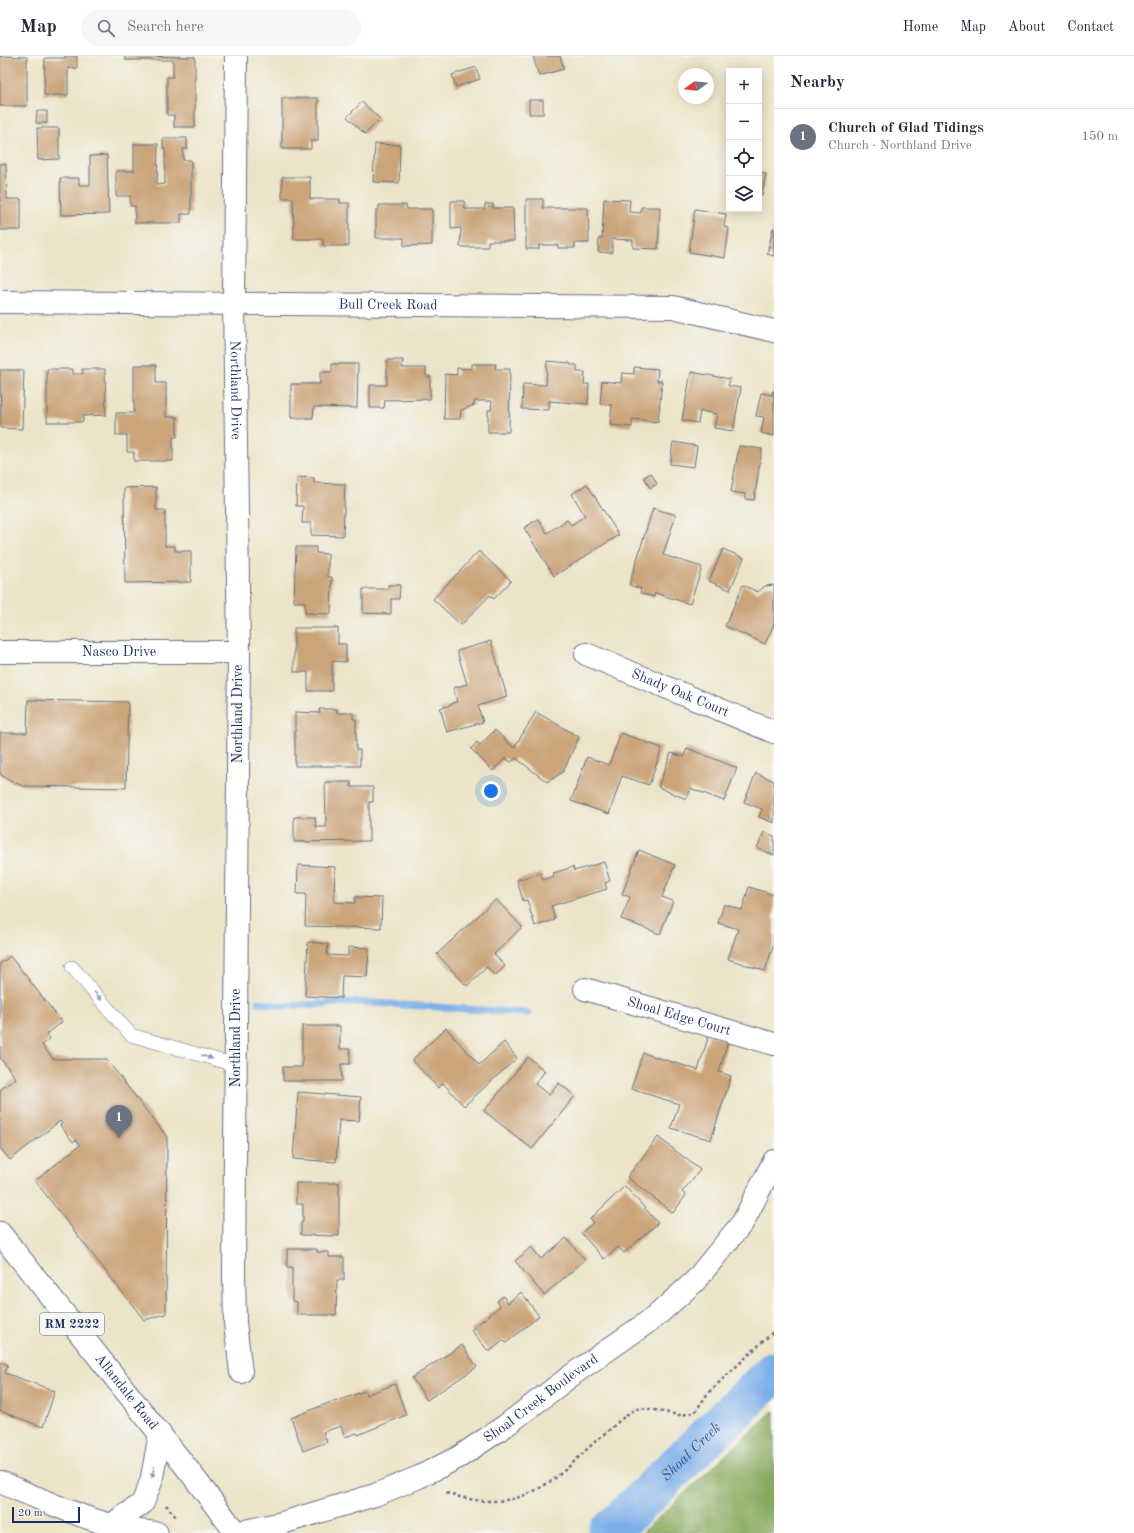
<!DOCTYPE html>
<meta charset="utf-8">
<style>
:root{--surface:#fff;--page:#f6f6f7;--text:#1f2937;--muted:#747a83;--line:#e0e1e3;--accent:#ea580c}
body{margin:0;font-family:"Old Standard TT",serif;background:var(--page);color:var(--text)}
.controls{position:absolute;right:12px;top:12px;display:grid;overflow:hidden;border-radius:0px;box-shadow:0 2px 10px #0003}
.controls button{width:36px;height:36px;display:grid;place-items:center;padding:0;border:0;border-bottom:1px solid var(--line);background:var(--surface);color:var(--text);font:20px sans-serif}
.compass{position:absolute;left:678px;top:12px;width:36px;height:36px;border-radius:50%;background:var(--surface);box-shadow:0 2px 10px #0003;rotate:255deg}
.scale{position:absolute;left:12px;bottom:10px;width:68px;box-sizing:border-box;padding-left:4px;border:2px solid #1b2f5e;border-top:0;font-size:11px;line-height:14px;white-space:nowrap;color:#1b2f5e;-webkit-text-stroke:3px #f6f6f2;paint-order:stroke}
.you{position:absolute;left:491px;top:735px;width:14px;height:14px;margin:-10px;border:3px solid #fff;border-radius:50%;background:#1a73e8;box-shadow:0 0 0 6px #1a73e833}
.badge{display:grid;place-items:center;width:26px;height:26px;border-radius:50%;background:var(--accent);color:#fff;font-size:13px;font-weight:700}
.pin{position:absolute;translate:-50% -33px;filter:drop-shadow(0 1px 2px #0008)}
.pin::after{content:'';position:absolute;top:21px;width:14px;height:12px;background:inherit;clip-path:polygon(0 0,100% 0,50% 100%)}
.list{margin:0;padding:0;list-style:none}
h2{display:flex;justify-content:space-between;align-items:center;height:52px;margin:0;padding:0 16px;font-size:17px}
h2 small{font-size:13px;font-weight:400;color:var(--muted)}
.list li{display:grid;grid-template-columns:26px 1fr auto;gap:12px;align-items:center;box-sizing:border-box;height:56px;padding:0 16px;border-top:1px solid var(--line)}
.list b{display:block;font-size:15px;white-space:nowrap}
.list p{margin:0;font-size:13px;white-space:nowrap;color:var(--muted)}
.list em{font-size:13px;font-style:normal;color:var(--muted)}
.icon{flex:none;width:22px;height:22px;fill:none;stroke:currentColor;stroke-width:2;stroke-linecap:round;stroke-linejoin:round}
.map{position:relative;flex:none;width:774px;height:1477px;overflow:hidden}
header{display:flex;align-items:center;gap:24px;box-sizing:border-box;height:56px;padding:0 20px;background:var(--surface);border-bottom:1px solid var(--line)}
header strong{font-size:19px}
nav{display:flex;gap:22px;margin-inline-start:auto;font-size:14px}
.search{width:280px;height:36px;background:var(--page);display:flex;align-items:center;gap:10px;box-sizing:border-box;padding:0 14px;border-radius:22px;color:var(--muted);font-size:15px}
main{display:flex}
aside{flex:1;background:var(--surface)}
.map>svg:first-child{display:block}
.forest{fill:#88aa5e;stroke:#526c5e}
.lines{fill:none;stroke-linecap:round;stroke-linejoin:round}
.stream{stroke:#7cafe9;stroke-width:7}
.river{stroke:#7cafe9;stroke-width:41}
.building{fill:#cba479}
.lane-casing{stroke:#646e83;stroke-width:14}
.street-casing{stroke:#646e83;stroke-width:24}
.secondary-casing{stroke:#646e83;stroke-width:24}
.primary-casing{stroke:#646e83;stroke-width:24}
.path{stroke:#646e83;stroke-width:2.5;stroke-dasharray:3 3;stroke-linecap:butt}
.lane{stroke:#fff;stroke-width:13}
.street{stroke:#fff;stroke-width:22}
.secondary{stroke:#fff;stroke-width:22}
.primary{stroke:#fff;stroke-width:22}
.oneway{fill:#8d97ae}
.labels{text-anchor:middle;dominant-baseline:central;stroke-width:3.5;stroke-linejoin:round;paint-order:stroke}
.shield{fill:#f6f6f2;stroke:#5d6b8a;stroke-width:1}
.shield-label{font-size:13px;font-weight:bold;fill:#1b2f5e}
.street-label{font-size:14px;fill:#1b2f5e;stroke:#f6f6f2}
.water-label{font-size:15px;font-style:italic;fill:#385588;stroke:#f6f6f2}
</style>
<header>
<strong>Map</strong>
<div class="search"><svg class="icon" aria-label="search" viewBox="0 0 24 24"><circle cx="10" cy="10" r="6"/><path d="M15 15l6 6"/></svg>Search here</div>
<nav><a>Home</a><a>Map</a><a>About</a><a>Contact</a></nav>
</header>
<main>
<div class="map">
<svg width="774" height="1477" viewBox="0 0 774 1477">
<rect width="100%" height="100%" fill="#f6f6f2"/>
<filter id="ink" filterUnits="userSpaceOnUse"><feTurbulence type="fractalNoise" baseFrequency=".025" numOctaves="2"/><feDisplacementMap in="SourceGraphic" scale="8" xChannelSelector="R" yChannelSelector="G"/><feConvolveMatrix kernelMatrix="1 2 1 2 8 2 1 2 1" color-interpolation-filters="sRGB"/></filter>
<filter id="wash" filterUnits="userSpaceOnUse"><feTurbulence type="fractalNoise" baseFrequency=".012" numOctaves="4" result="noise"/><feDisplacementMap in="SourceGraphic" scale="16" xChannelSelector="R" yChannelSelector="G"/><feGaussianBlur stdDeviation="0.9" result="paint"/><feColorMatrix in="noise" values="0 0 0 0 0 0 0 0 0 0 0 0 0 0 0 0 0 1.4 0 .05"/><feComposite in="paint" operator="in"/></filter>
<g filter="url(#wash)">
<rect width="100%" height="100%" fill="#ece4c8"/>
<!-- forest -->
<polygon class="forest" points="774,1354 774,1477 642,1477"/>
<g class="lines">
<!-- stream -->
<polyline class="stream" points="258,946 283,950 357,946 528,957"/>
<!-- river -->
<path class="river" id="s1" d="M608,1477L774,1316"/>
</g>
<g id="blocks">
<!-- building -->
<g class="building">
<polygon points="0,0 27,1 27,50 0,50"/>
<polygon points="65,0 77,0 77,12 68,12 68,39 44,39 45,2 65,2"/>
<polygon points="125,0 195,1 195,71 174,71 174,59 167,59 167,21 173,21 173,4 125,4"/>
<polygon points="533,0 560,0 564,13 539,20"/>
<polygon points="476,11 480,23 456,31 452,19"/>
<polygon points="282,42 318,42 318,85 311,85 311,93 282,93"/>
<rect x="529" y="44" width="14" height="14"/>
<polygon points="362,46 380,63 365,78 347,61"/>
<polygon points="37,55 47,55 47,67 36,67"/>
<polygon points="37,72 59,72 59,103 38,104"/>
<polygon points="163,82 187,82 187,93 183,93 183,104 191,104 191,158 181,158 181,167 135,167 135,150 130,150 130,140 116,140 116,115 134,115 134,88 158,88 157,129 165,128 165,93 163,93"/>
<polygon points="375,88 400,89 399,127 373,126"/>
<polygon points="107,99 109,158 61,159 60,122 79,122 79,129 90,129 90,100"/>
<polygon points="0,108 6,108 7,143 21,143 21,174 0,174"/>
<polygon points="759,116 766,118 762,139 759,139"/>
<polygon points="282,121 310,121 310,143 340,143 340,147 349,147 349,190 323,190 323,183 294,183 293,142 282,142"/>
<polygon points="526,143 543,143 543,152 588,152 589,187 575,187 575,192 558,192 558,189 539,189 539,193 526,193"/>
<polygon points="604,143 630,144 629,156 641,157 641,151 660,151 658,193 633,192 633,184 612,183 612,197 598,196 599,182 602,182"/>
<polygon points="451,145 464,145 465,153 485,153 485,148 493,148 493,152 513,152 514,185 488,185 488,191 460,191 461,172 451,173"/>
<polygon points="379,149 406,149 407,153 432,153 432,189 404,190 404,182 376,182 376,154 379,154"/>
<polygon points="695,153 726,158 724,171 729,172 725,202 689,196"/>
<polygon points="773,172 774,172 774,200 767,198"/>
<polygon points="387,304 403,304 402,312 426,312 426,320 430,320 430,343 385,344 384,352 370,352 370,329 387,329"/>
<polygon points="547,305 570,307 570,309 577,309 577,316 585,316 584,328 589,328 588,348 549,345 549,354 522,353 523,328 546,329"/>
<polygon points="332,308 358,308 357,352 314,351 313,362 291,362 291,328 320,328 320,316 332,316"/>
<polygon points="472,308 496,308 495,313 510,313 509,376 488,376 488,354 491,354 492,345 474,345 474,349 461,354 460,363 444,363 445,318 457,319 457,312 472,313"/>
<polygon points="134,309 156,309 156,327 166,327 166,361 177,361 177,381 173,381 173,405 134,405 134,396 127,396 127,379 116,379 116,357 134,357"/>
<polygon points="634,311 658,313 657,325 662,325 658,366 632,363 632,371 610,369 612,349 600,348 602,325 621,327 622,317 634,318"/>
<polygon points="47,313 73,313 73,318 83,318 82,313 105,313 106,359 83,360 83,366 47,366"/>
<polygon points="0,314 24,314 22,373 1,372"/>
<polygon points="691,316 730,323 728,330 741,332 733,375 714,372 717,358 700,355 698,367 682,364"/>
<polygon points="773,335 774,335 774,380 761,377 764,361 756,360 761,337 772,339"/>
<polygon points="673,386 697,390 694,411 670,408"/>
<polygon points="739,390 762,393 754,444 745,443 745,438 731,436"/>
<polygon points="651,417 657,428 650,432 644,421"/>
<polygon points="297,421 314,422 314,427 345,428 343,480 311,479 311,467 302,467 303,450 296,450"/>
<polygon points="587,428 619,479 554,520 524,472 538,463 547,477 567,464 571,469 585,460 572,438"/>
<polygon points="156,431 156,454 165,454 165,490 175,490 175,495 191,495 191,526 125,527 124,432"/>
<polygon points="653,452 676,459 663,499 702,511 690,548 655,537 654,541 640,537 641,533 629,529"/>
<polygon points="296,491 316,491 316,497 328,498 328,521 332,521 331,558 305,557 305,546 294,546"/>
<polygon points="723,493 744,502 730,534 709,525"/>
<polygon points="479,495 511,525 494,543 490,539 461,569 433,543"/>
<polygon points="388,529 400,529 399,543 391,543 391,558 363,557 363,533 388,533"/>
<polygon points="743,529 758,536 765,530 774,529 774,568 765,588 725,570"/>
<polygon points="294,572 338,572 338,588 346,588 346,606 332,605 332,635 308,635 308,616 294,616"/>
<polygon points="491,585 507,641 478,650 483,666 447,676 440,652 452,649 452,647 457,646 453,632 467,628 457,595"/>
<polygon points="28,644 128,646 126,732 23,730 10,725 0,718 0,677 27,677"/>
<polygon points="319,653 337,653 337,657 353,657 353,663 356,663 356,694 360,694 360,710 295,710 295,656 320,657"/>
<polygon points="536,656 579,681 563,716 547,726 516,702 511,706 505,702 493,715 471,693 477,686 480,689 495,674 514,692"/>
<polygon points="621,677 662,692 649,729 622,720 609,758 571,745 587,701 609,709"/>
<polygon points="687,692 737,712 724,745 690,732 686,743 658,731 671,697 684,701"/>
<polygon points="756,717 774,725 774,767 759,761 762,753 744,746"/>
<polygon points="325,726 351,726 351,731 373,731 373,746 369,746 369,785 294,786 294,761 315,761 316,771 326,771"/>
<polygon points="764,776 774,780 774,799 757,792"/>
<polygon points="639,794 675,809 662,841 673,845 660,878 621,863 630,841 622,838"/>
<polygon points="604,806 610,825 605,827 607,833 551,850 555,864 535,870 527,844 523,845 517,824 541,817 543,824 554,820 553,817 573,811 574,815"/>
<polygon points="298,809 335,811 334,846 355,847 355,841 382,842 381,872 305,870 306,838 297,838"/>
<polygon points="749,831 774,839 774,888 765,915 728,903 738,873 718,867 724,848 742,854"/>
<polygon points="496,843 522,871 494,898 505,910 495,920 487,911 467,930 437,898"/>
<polygon points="308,886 328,888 327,899 348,900 348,891 369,892 367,921 342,920 341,942 305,940"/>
<polygon points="10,900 62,966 47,978 50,983 42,989 53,1003 106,1003 167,1081 166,1258 144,1264 35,1125 80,1089 76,1084 73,1086 60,1069 62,1067 60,1065 10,1104 0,1092 0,1034 16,1022 0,1002 0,908"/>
<polygon points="302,970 340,970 340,993 350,993 350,1008 341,1008 342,1025 283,1025 283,1011 302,1011"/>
<polygon points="446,972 479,1009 504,986 517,1002 464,1050 443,1027 438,1032 412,1004"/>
<polygon points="709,979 728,985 719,1016 731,1020 711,1084 671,1072 679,1048 631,1033 643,997 698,1014"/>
<polygon points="528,1001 545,1015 535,1028 549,1039 559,1027 575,1040 532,1093 484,1055"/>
<polygon points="298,1036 361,1041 359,1065 339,1064 336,1106 293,1103"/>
<polygon points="658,1081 700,1114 682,1136 686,1139 673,1157 627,1121"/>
<polygon points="296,1127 339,1127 339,1180 301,1179 301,1166 303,1166 303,1148 296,1148"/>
<polygon points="625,1130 658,1167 624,1197 618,1191 604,1203 581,1177 594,1166 590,1163"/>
<polygon points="566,1182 585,1204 544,1239 515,1205 531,1191 541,1203"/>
<polygon points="287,1193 317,1193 317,1196 329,1196 329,1201 344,1201 344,1224 337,1224 336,1259 297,1259 297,1246 292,1245 292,1211 287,1211"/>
<polygon points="521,1236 539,1260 506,1287 504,1284 489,1296 471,1274 500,1250 497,1245 503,1240 508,1247"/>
<polygon points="462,1289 477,1311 427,1344 412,1322"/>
<polygon points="0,1306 8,1309 5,1317 55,1335 43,1371 0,1355"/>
<polygon points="395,1328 406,1359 358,1379 357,1377 345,1381 341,1370 323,1376 327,1386 303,1395 291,1362 336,1344 337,1345 365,1335 366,1339"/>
</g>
</g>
</g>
<g filter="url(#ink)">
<use href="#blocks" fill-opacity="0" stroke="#646e83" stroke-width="1"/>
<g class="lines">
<!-- lane casing -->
<g class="lane-casing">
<polyline id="lane" points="72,911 131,979 235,1009"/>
</g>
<!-- street casing -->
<g class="street-casing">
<g id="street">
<path id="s2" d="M236,0L234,247L239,596L234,1219L235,1267L241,1316"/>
<path id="s3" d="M0,246L673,251L774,275"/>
<path id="s4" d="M0,596H239"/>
<path id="s5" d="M586,598L774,676"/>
<path id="s6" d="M585,933L774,988"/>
</g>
</g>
<!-- secondary casing -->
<g class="secondary-casing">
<g id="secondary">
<path d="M0,1426C50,1447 102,1473 157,1477"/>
<path id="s7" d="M235,1477L282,1467L375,1439L419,1421L459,1401L505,1370L576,1316L655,1261L695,1225L743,1166L774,1105"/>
</g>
</g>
<!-- primary casing -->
<g class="primary-casing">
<g id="primary">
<path id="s8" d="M0,1177L190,1416L236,1477"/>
<polyline points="111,1469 142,1448 151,1426 160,1378"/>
</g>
</g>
<!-- path -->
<g class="path">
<path d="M446,1437C494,1452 526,1447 565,1414C580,1401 592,1387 608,1375C616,1368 625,1359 634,1354C643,1349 669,1358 679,1359C684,1359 690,1357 695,1356L708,1337L774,1275"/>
<polyline points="166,1449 176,1461"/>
</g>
<!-- lane -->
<use href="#lane" class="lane"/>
<!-- street -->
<use href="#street" class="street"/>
<!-- secondary -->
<use href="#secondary" class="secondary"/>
<!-- primary -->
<use href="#primary" class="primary"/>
</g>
<!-- one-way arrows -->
<defs><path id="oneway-solid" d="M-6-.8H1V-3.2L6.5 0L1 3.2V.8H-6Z"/></defs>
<g class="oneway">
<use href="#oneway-solid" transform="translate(98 940) rotate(49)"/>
<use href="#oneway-solid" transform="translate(207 1001) rotate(16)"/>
<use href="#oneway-solid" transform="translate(153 1416) rotate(101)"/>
</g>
</g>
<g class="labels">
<!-- shield labels -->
<rect class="shield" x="40" y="1257" width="64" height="22" rx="3"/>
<g class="shield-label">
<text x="72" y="1268">RM 2222</text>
</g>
<!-- street labels -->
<g class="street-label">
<text stroke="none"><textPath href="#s3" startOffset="388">Bull Creek Road</textPath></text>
<text stroke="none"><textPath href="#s2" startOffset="334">Northland Drive</textPath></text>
<text stroke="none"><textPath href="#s4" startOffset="119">Nasco Drive</textPath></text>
<text stroke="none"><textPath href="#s5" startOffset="102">Shady Oak Court</textPath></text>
<text transform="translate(238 658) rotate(-90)">Northland Drive</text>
<text stroke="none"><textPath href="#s6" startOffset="98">Shoal Edge Court</textPath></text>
<text transform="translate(236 982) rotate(-90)">Northland Drive</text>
<text stroke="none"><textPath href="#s8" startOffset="203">Allandale Road</textPath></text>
<text stroke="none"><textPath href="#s7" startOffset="338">Shoal Creek Boulevard</textPath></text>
</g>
<!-- water labels -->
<g class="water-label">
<text stroke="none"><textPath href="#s1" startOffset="116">Shoal Creek</textPath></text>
</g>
</g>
</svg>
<div class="controls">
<button>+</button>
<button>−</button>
<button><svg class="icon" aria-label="locate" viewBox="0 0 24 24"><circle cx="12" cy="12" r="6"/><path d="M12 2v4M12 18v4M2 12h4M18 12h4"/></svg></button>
<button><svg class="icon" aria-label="layers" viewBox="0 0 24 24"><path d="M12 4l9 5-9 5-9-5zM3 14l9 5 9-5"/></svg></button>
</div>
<svg class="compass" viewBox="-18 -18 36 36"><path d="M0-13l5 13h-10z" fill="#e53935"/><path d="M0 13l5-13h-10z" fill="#747a83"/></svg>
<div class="scale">20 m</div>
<div class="you"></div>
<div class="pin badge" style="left:119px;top:1082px;background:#6b7280">1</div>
</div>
<aside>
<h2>Nearby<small></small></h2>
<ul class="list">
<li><span class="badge" style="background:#6b7280">1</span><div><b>Church of Glad Tidings</b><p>Church · Northland Drive</p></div><em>150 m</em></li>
</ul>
</aside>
</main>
